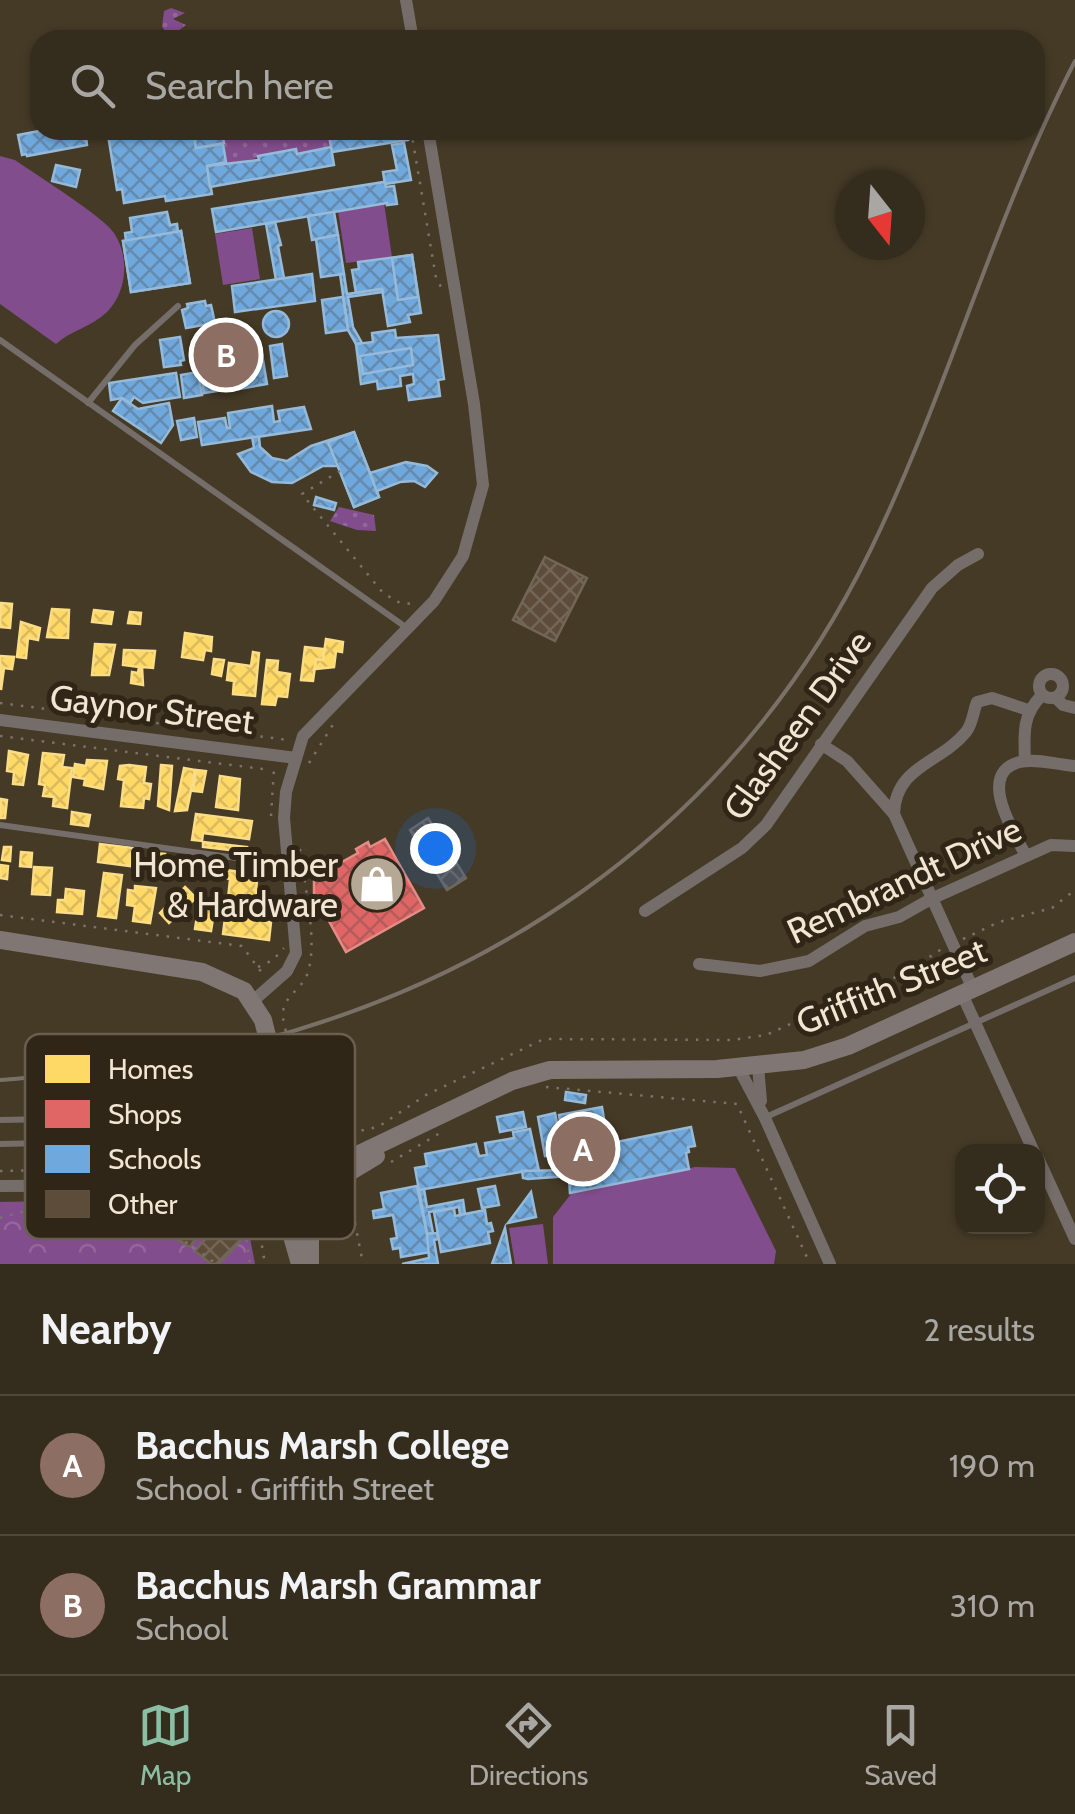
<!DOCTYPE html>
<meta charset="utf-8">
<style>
:root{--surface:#342c1c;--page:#3f3829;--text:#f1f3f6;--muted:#a9a7a3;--line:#4e483b;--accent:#8abfa5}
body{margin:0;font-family:Cabin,sans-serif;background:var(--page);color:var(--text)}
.controls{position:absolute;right:30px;bottom:30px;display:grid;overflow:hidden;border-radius:20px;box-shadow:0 2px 8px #0004}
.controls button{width:90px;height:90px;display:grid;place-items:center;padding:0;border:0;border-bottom:2px solid var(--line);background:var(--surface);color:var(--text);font:50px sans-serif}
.compass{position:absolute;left:835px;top:170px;width:90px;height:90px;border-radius:50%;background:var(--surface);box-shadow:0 2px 8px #0004;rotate:163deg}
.you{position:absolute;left:435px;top:848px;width:35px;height:35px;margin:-25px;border:8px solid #fff;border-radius:50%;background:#1a73e8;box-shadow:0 0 0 15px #1a73e833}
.badge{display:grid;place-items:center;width:65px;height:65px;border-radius:50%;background:var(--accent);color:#fff;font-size:32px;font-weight:700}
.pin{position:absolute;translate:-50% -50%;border:5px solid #fff;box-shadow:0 2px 10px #0006}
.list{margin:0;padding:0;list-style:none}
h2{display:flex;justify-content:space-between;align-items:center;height:130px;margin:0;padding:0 40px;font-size:42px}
h2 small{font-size:32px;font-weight:400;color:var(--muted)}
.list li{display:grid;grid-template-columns:65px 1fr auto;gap:30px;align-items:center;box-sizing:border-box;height:140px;padding:0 40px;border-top:2px solid var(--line)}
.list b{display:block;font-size:38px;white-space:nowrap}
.list p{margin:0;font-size:32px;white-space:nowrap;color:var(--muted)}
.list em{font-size:32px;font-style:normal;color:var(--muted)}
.icon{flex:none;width:55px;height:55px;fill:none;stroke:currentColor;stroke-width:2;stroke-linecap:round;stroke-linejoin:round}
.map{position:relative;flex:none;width:1075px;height:1264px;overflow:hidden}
.search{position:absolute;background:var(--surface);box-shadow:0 2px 8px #0004;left:30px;right:30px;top:30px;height:110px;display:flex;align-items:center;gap:25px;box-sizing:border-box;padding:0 35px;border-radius:30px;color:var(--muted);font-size:38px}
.sheet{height:410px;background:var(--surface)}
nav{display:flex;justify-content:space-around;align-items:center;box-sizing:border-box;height:140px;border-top:2px solid var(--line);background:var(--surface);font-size:28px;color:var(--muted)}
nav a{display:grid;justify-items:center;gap:5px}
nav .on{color:var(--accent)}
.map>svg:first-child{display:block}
.grass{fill:#824d8c}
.park{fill:url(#park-crowns)}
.garden{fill:url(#garden-dots)}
.homes{fill:url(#homes-cross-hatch);stroke:#fbdd86;stroke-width:2.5}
.shops{fill:url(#shops-cross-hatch);stroke:#e58c86;stroke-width:2.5}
.schools{fill:url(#schools-cross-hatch);stroke:#96bad9;stroke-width:2.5}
.building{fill:url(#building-cross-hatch);stroke:#726658;stroke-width:2.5}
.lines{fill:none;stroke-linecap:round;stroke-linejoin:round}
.path{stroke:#7a726c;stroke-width:2.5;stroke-dasharray:2.5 8;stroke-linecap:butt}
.lane{stroke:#756d6a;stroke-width:6}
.street{stroke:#756d6a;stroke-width:12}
.secondary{stroke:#807673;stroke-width:18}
.rail{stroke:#797168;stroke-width:4}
.labels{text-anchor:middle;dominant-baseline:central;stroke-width:10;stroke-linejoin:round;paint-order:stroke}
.street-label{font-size:35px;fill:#f2e5d2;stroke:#2f2617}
.poi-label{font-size:35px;fill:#f2e5d2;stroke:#2f2617;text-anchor:end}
.key{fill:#2f2617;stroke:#6a5f4f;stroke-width:2.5}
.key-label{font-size:28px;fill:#f2e5d2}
</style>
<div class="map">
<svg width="1075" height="1264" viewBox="0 0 1075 1264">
<defs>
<pattern id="park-crowns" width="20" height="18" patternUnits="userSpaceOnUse" patternTransform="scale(2.5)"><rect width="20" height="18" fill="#824d8c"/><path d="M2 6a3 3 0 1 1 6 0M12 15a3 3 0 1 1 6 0" fill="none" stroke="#94669b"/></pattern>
<pattern id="garden-dots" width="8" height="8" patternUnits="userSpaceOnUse" patternTransform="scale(2.5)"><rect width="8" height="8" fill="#824d8c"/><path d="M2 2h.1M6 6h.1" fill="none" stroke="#94669b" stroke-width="1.8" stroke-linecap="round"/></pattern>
<pattern id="homes-cross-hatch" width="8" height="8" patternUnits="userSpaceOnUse" patternTransform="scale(2.5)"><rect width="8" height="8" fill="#ffd966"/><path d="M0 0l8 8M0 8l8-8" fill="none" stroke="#dbbb5e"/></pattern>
<pattern id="shops-cross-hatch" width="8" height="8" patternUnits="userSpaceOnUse" patternTransform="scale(2.5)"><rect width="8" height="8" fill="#e06666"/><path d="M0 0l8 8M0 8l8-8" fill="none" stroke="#b35c5a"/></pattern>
<pattern id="schools-cross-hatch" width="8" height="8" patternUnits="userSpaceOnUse" patternTransform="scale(2.5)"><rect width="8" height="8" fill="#6fa8dc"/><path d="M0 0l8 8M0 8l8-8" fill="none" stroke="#648aad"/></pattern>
<pattern id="building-cross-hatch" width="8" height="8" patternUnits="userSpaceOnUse" patternTransform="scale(2.5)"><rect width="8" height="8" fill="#5c4c39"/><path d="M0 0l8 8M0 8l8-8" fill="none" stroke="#746655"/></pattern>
</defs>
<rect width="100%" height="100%" fill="#453a26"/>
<!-- grass -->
<g class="grass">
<path d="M0,156L15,160C35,174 104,217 114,233C130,257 127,292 107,312C92,327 71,330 56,344L0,304Z"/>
<polygon points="384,203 392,257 346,263 338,211"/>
<polygon points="252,228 260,279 223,285 215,234"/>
<polygon points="695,1167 735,1168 776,1251 774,1264 553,1264 553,1217 571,1194"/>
<polygon points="543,1224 548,1264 515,1264 509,1228"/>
</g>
<!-- park -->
<polygon class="park" points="242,1197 255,1264 0,1264 0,1202"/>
<!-- garden -->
<g class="garden">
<polygon points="171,8 185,13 173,19 186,25 174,34 167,33 162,27 164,11"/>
<polygon points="222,130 328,130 331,147 297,154 295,149 227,165"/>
<polygon points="339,507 374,515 376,531 357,530 330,521"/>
</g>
<!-- homes -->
<g class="homes">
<polygon points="1,603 12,604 10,628 0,627"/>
<polygon points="52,609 69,610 68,638 47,637"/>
<polygon points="94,610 113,612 111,624 92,622"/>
<polygon points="130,612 141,613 140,624 128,623"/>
<polygon points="21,622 40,628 38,640 28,638 26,658 17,657"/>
<polygon points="185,633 212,637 211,651 205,650 203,660 182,657"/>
<polygon points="326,639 343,642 342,652 336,651 334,667 315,669 316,659 323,660"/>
<polygon points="95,644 115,645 109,675 92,675"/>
<polygon points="305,647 324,649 323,660 316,659 313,681 301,680"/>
<polygon points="124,650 155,651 153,668 142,667 143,685 131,683 132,672 138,673 139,667 123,665"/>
<polygon points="253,652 259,653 255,696 233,694 234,681 227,680 229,663 251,666"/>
<polygon points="0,656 14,657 12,669 4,668 1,690"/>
<polygon points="214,659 224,660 221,676 212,674"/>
<polygon points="267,660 278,661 277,672 290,674 287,697 277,696 275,705 262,704"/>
<polygon points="9,751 28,755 23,785 13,784 14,772 7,771"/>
<polygon points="43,753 64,755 62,767 72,768 67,808 53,806 54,797 43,796 45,785 39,784"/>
<polygon points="87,760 107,761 103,789 84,785 85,779 73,777 75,764 86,766"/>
<polygon points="129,765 146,767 144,783 151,784 149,799 144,798 143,808 121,806 124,780 118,779 120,766"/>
<polygon points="161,765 172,766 169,810 158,806"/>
<polygon points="184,768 195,770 187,810 175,811"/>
<polygon points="196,770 206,771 202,792 193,791"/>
<polygon points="220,776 240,779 238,810 216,807"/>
<polygon points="1,799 7,800 5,818 0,818"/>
<polygon points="72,812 90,815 88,826 71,824"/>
<polygon points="196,814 252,821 249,839 203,833 202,841 192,840"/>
<polygon points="203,842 247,847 246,852 203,847"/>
<polygon points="100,844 133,848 130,866 98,862"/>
<polygon points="4,847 11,847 10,861 2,860"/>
<polygon points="21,852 32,853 31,867 20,866"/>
<polygon points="153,853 165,854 163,873 150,872"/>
<polygon points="215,859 225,860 224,871 214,870"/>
<polygon points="0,865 8,866 7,879 0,878"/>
<polygon points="34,867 52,868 50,895 32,894"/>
<polygon points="226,870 242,872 242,879 257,880 255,902 228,899 230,879 225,878"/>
<polygon points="104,873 122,875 116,918 98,916"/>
<polygon points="135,886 156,888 150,923 133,921 135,906 127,905 128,890 135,891"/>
<polygon points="185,887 196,898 169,923 160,913"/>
<polygon points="66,889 84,891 82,914 57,912 58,900 65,900"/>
<polygon points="199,904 215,906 211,931 195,929"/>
<polygon points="243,915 249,915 248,919 271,922 269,940 223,934 225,918 236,920 243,918"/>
</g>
<!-- shops -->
<polygon class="shops" points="385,839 424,908 346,952 314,894 314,876 337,858 340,863 358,853 356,849 368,842 370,847"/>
<!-- schools -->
<g class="schools">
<polygon points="44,130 85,130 87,145 27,156 26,154 22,155 18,135"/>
<polygon points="113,130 193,130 196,148 223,144 226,162 207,166 212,194 166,201 165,196 124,203 122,189 117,190 108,135 113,134"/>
<polygon points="193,130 222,130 224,143 196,148"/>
<polygon points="328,130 406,130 408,140 332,152"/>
<polygon points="350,130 374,130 375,133 351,137"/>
<polygon points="404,143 411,180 385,184 383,172 397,170 392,145"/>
<polygon points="331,147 334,165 210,187 207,166 259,160 258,156 296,149 297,154"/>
<polygon points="56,165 80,170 76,187 52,181"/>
<polygon points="384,182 386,187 394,186 397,204 387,205 387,203 216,232 212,209"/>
<polygon points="167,212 170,225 177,224 178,232 181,231 190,283 131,292 123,241 126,241 125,233 132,232 130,218"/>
<polygon points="334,212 338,235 312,240 308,216"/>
<polygon points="275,222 281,245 278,246 284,278 276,280 266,224"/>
<polygon points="181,231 190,283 131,292 123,241"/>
<polygon points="338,235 344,274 321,277 316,239"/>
<polygon points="412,255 421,313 408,315 410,322 388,326 382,289 356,293 352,270 359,269 358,262"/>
<polygon points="412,255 418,297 398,300 392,258"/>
<polygon points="312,274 315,301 235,312 232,286"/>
<polygon points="340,274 344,274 347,294 382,289 383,292 348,297 353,327 362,343 356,344 348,330"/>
<polygon points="343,297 348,330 326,333 322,300"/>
<polygon points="205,301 206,306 211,305 215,323 186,328 182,310 188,308 187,304"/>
<circle cx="276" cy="324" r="13"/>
<polygon points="395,330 396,338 438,335 444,379 438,380 440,396 409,400 407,386 414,384 413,374 400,376 401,386 378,389 377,381 361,384 356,344 373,342 372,333"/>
<polygon points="180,337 184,360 180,361 181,365 164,367 160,340"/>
<polygon points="260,342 267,384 239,389 232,346"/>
<polygon points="282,344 287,376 274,378 270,346"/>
<polygon points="411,348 413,365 363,374 360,356"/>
<polygon points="227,370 230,389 204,393 201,375"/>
<polygon points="198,372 202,395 184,398 181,375"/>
<polygon points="176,373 180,397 143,403 134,397 130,403 122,398 111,400 109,383"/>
<polygon points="122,398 138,409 169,403 173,425 161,443 113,411"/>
<polygon points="272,406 274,422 280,421 278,411 304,407 311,429 202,445 198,422 225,418 227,428 230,428 228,413"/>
<polygon points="194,418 197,437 181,440 177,421"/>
<polygon points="354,432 370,473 406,462 427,466 437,473 425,487 414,481 400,482 377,491 379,497 354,507 338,466 323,466 292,483 272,482 251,472 238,454 254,448 252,437 259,437 260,447 272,458 287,461 311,446"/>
<polygon points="354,432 379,497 354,507 328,442"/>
<polygon points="316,497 336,503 334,510 314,505"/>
<polygon points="566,1092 586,1095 585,1103 565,1100"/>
<polygon points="602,1107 605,1125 562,1133 559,1115"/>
<polygon points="523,1112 526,1127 500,1132 497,1117"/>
<polygon points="555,1113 563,1153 545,1156 538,1117"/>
<polygon points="691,1127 695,1146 688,1147 689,1152 686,1153 689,1169 570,1193 567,1152"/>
<polygon points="530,1129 539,1171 527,1173 526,1171 419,1190 415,1168 427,1166 425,1154 476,1144 479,1156 487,1155 485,1143 514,1138 513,1132"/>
<polygon points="568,1170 569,1176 528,1179 523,1178 522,1171"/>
<polygon points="417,1186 431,1252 401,1257 400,1248 393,1249 391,1239 397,1238 393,1215 374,1218 373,1211 384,1209 381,1193"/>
<polygon points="495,1186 499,1205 482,1208 478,1189"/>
<polygon points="424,1189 427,1207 463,1200 465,1214 460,1215 459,1207 429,1212 433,1233 427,1234 419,1190"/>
<polygon points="531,1192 536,1217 508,1223"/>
<polygon points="454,1208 455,1216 485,1210 487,1224 491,1223 493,1231 488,1232 490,1243 441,1252 434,1212"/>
<polygon points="505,1228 511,1264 492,1264"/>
<polygon points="437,1233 438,1239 434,1240 438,1264 402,1264 429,1258 427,1234"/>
</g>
<!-- building -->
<g class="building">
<polygon points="545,557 587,578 555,641 513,620"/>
<polygon points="428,818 466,878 447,890 410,830"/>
<polygon points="170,1205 205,1224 190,1247 156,1227"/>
<polygon points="222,1220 242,1239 219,1264 211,1264 195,1251"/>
</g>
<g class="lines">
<!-- path -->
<g class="path">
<polyline points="396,31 397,40"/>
<polyline points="411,130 436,278 441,287"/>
<polyline points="340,471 302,494 383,593 400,603 415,604"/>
<polyline points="0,703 288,740"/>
<polyline points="0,736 271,770"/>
<polyline points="309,763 334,723"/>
<polyline points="271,816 274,769"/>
<path d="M300,849C304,884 318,939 308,972C303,990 281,996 283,1017C286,1048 323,1113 337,1145"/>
<polyline points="0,915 242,946 265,977"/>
<polyline points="963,939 999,922 1052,908 1075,890"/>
<polyline points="258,967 273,960 284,948"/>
<polyline points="546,1087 737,1104 810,1264"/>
<polyline points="309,1133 367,1130 381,1125 426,1095 544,1039 732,1040 766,1035 907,972 943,948"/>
<polyline points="391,1162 440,1133"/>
<polyline points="106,1168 243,1163"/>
<polyline points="246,1168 244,1163 253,1142 262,1140"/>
<polyline points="0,1171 88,1169"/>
<polyline points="349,1192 363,1264"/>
<path d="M88,1204C137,1213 178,1233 216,1264"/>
<polyline points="255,1204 265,1264"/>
<polyline points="223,1215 237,1198"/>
<polyline points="0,1218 50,1204 201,1202 246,1236 250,1264"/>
</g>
<!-- lane -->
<g class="lane">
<polyline points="0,340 407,628"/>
<polyline points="88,403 135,345 178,306"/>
<polyline points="0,825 286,865"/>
<polyline points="766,1117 1075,978"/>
<polyline points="0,1120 214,1116 215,1153 99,1155 97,1146 91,1142 0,1144"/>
<polyline points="99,1155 99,1183"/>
</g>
<!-- street -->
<g class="street">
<polyline points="406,0 413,40"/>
<circle cx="1051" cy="686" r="12"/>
<polyline points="1056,698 1063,705 1075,708"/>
<polyline points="0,720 296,758"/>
<polyline points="821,744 847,761 894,814"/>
<path d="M1025,761C1024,733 1022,715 1042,695"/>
<path d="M1026,856C1015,834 975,773 1020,762C1036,758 1059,765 1075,766"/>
<polyline points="645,911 742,848 766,825 932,588 958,565 978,554"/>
<polyline points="699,964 760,971 809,961 865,926 899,917 931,899 1051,845 1075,846"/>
<path d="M973,989L894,814C895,766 941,763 966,732C973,723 973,712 977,702L992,698L1028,710"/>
<polyline points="962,994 1034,1152"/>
<polyline points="253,1001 287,971 296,953 284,818 286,792 303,736 434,601 463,556 483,485 474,404 428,130"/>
<polyline points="758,1066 761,1101"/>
<polyline points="738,1067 765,1118 830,1264"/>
<polyline points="1038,1158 1075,1239"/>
<polyline points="233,1183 251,1179 275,1166"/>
<polyline points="0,1186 221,1185 274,1193"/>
</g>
<!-- secondary -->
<g class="secondary">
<polyline points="0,940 202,972 244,991 263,1020 284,1104 301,1154"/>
<polyline points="275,1099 279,1161"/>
<circle cx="297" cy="1180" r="26"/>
<polyline points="309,1156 328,1162 359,1154 512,1081 550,1070 717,1069 804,1060 848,1046 1075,942"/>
<polyline points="321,1189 376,1156"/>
<polyline points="282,1201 300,1264"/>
<polyline points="310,1202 310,1264"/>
</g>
<!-- rail -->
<path class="rail" d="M0,1080C56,1075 112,1071 168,1061C475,1005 731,835 870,551C948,391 994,218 1075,61"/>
</g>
<!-- icons -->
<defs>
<g id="shop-disc" transform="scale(2.875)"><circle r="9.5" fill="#b5a996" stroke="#2f2617"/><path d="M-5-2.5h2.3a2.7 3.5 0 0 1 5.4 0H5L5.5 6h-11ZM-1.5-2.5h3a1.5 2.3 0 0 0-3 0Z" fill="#fff"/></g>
</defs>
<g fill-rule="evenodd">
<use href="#shop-disc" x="377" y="884"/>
</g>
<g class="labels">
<!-- street labels -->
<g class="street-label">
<text transform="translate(152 709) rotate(7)">Gaynor Street</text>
<text transform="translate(797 725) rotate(-54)">Glasheen Drive</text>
<text transform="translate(904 880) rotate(-25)">Rembrandt Drive</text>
<text transform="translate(891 986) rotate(-22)">Griffith Street</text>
</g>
<!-- poi labels -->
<g class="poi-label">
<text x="338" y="864">Home Timber<tspan x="338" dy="40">&amp; Hardware</tspan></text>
</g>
</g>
<!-- legend -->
<rect x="25" y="1034" width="330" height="205" rx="15" class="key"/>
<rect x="45" y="1055" width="45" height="28" fill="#ffd966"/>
<rect x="45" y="1100" width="45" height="28" fill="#e06666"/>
<rect x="45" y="1145" width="45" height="28" fill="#6fa8dc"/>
<rect x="45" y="1190" width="45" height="28" fill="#5c4c39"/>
<g class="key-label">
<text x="108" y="1079">Homes</text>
<text x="108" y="1124">Shops</text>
<text x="108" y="1169">Schools</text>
<text x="108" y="1214">Other</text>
</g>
</svg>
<div class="controls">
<button><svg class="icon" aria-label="locate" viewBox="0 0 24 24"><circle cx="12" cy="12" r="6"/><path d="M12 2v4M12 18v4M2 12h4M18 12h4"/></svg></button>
</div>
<svg class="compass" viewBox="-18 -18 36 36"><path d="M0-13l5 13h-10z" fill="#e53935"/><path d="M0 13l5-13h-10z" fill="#a9a7a3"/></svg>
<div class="you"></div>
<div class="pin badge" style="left:583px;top:1149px;background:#8d6e63">A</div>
<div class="pin badge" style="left:226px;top:355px;background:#8d6e63">B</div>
<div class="search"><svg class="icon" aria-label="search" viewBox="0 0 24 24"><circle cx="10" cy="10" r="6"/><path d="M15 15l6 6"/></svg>Search here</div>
</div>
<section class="sheet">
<h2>Nearby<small>2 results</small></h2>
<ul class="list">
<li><span class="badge" style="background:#8d6e63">A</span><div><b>Bacchus Marsh College</b><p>School · Griffith Street</p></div><em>190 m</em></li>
<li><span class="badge" style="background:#8d6e63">B</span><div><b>Bacchus Marsh Grammar</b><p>School</p></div><em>310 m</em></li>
</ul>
</section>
<nav>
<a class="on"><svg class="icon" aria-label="map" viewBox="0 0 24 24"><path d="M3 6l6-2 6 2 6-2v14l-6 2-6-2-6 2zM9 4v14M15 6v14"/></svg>Map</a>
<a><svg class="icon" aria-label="directions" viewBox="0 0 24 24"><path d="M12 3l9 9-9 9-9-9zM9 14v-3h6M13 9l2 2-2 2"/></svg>Directions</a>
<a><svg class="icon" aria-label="saved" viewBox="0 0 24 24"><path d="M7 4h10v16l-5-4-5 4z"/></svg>Saved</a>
</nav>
